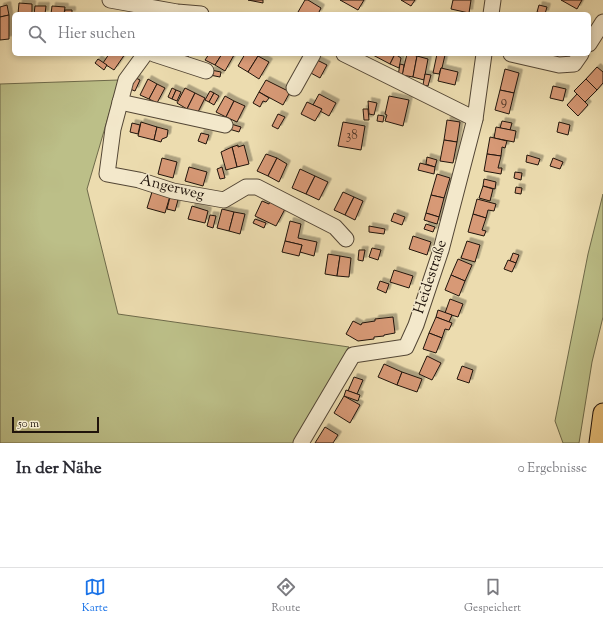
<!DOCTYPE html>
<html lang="de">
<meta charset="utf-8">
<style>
:root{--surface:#fff;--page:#f7f7f7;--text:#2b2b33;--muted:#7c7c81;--line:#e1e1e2;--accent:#1a73e8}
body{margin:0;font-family:"Sorts Mill Goudy",serif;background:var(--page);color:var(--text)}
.scale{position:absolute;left:12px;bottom:10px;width:87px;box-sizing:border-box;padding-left:4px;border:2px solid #20140c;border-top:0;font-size:11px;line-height:14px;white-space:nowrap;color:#20140c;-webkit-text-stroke:3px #f3e8cb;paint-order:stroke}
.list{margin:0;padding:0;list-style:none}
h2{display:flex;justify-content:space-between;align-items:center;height:52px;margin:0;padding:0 16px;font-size:17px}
h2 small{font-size:13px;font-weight:400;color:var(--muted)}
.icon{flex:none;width:22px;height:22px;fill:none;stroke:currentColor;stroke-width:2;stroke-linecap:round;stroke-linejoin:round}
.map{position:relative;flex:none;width:603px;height:443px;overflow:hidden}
.search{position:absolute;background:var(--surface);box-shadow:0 2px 6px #0003;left:12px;right:12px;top:12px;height:44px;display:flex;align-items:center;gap:10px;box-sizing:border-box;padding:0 14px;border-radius:6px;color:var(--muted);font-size:15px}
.sheet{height:124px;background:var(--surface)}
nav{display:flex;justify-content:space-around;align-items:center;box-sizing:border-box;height:56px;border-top:1px solid var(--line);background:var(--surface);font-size:11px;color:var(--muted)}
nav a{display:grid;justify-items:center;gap:2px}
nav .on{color:var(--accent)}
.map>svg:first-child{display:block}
.green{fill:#bcbf88;stroke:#6e6a4a}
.building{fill:#d79976;stroke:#20140c;filter:url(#shadow)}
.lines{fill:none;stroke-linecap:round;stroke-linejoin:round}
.minor-casing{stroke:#534635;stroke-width:17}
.major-casing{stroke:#20140c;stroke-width:21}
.minor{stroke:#f3e8cb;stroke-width:15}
.major{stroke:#e6be78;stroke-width:19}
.labels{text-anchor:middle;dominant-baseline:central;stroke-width:3;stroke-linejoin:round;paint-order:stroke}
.number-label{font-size:13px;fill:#4e3526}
.street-label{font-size:15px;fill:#20140c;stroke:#f3e8cb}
</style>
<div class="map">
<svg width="603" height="443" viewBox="0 0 603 443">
<defs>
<filter id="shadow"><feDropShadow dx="3.5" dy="-3.5" stdDeviation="0" flood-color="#0004"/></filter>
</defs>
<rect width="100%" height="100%" fill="#ecdcaf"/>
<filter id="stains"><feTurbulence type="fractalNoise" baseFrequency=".005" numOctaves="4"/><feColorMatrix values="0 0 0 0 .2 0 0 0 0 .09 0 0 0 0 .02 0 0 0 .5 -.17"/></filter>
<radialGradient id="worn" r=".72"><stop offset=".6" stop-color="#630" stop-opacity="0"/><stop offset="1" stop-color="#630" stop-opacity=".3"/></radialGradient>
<!-- green -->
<g class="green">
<polygon points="119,80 87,189 118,314 349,347 294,443 0,443 0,84"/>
<polygon points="603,194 603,317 592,362 579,443 563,443 555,421 588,254"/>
</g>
<!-- building -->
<g class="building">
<polygon points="248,0 263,0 263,3"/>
<polygon points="305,0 308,0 321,8 318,14 300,14 298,12"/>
<polygon points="340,0 364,0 358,10"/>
<polygon points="401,0 415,0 411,6"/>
<polygon points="453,0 471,0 469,13 451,9"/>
<polygon points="561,0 582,0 577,9"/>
<polygon points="19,3 32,4 32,14 18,14"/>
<polygon points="7,5 9,15 0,17 0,7"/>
<polygon points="539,5 547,7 545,14 537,12"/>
<polygon points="35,6 46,6 45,14 34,14"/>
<polygon points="52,6 65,7 64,14 51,14"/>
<polygon points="65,10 72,10 72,14 64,14"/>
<polygon points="9,15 9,39 0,40 0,17"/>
<polygon points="109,54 125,54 114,70 103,63"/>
<polygon points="180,54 190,54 187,58"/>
<polygon points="209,54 222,54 215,65 205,60"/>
<polygon points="222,54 234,55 225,71 215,65"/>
<polygon points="245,54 255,54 258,56 248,72 238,66"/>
<polygon points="371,54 395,54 390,64"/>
<polygon points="395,54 401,58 399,68 390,64"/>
<polygon points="407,54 417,56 413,77 402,75"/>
<polygon points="437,54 445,55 442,68 441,68 439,74 433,73"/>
<polygon points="258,56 269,62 259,79 248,72"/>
<polygon points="417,56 428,59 424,80 413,77"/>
<polygon points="98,59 107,65 104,70 95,63"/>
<polygon points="315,59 327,65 320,78 309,72"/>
<polygon points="400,64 404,65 402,77 398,76"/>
<polygon points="597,67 603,72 603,83 597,90 586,79"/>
<polygon points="441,68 458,72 455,85 438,81"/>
<polygon points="505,69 519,73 514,93 500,90"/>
<polygon points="211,70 221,72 220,77 210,75"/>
<polygon points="425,74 431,75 428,86 423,85"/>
<polygon points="136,78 140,80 135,91 130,89"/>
<polygon points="148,79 157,84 149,99 140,95"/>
<polygon points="586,79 597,90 585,102 574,91"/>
<polygon points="266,80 290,92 283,105 259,92"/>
<polygon points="157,84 165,88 157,103 149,99"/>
<polygon points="553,86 566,89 563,101 550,98"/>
<polygon points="172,88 176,90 172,99 168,97"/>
<polygon points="185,88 195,93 187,109 177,103"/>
<polygon points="176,90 181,92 177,101 172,99"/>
<polygon points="500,90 514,93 509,114 495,110"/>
<polygon points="210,91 214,93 209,102 205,100"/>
<polygon points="259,92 269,98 266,102 263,101 260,107 253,103"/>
<polygon points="195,93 205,98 197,114 187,109"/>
<polygon points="214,93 219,96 214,105 209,102"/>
<polygon points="319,94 336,103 329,116 320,111 322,109 313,105"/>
<polygon points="577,94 588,105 578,116 567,105"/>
<polygon points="225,96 234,101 226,117 216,112"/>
<polygon points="389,96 409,100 403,126 385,121 387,115 385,114"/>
<polygon points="234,101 245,106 237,122 226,117"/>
<polygon points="368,101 377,103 374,115 369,114"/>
<polygon points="307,102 322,109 315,121 301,114"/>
<polygon points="363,109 368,109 369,120 364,120"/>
<polygon points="278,114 285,117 278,129 272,126"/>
<polygon points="378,115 384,116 383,122 377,121"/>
<polygon points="447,120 460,122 457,142 444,140"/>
<polygon points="502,121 512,123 510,130 500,128"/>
<polygon points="141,122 157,127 154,140 138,136"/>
<polygon points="343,122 365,126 361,150 338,146"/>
<polygon points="559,122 570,125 568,135 557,132"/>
<polygon points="132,123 140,125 138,134 130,132"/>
<polygon points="231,124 241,127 239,132 229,129"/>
<polygon points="157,127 168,130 167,137 162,139 161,142 154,140"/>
<polygon points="496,127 516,131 514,142 494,138"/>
<polygon points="201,133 209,135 206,144 198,141"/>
<polygon points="490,137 507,141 505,148 502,147 501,156 487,154"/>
<polygon points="444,140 457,142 453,163 440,161"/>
<polygon points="238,145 238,147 244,145 249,164 237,167 232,147"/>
<polygon points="232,147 237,167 226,170 221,152"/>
<polygon points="266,154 277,158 268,176 257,171"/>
<polygon points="487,154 501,156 498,168 502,168 501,174 484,171"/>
<polygon points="527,155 540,159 538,165 526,162"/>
<polygon points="427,157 437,160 435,167 426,164"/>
<polygon points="162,158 177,162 173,178 158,174"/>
<polygon points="277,158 287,164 279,182 268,176"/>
<polygon points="553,158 563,162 560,169 550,166"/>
<polygon points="420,163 435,167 434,174 418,170"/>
<polygon points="189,167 207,172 203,186 185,181"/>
<polygon points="222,167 225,178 220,179 217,169"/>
<polygon points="300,169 315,176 306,194 292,188"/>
<polygon points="515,172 522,173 521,180 514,178"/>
<polygon points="437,174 450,178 444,198 431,195"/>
<polygon points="315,176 328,182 319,200 306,194"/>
<polygon points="484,179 496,182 495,189 483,186"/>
<polygon points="483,186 493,189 490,201 479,198"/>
<polygon points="516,187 522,188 521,194 515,193"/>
<polygon points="152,192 170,196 165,213 147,208"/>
<polygon points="343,192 354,197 345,215 334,210"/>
<polygon points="431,195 444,198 439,217 426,213"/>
<polygon points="170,197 178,200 175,211 167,209"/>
<polygon points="354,197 363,201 355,220 345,215"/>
<polygon points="477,199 496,204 494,211 488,210 486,218 473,214"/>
<polygon points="262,201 269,204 270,201 285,209 276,226 255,216"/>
<polygon points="192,206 208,211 205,223 188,219"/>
<polygon points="222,209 234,212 229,231 217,228"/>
<polygon points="234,212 245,214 240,234 229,231"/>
<polygon points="394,213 405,217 402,225 391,221"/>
<polygon points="426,213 439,217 437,224 424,220"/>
<polygon points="473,214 486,218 482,230 486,231 484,236 468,232"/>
<polygon points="210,215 216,216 213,228 207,226"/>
<polygon points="255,219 266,223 264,228 253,223"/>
<polygon points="290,221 301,224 298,238 317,242 314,256 300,252 302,245 285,241"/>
<polygon points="426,224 435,227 433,232 424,229"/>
<polygon points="369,226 385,229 384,234 369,232"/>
<polygon points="413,236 431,242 427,255 409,249"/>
<polygon points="285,241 302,245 299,256 282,252"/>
<polygon points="467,241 480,245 475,262 461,258"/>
<polygon points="372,248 381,250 378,260 369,257"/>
<polygon points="359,250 365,250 363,261 358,260"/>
<polygon points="513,253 519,255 516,263 510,261"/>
<polygon points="328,254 340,256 337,276 325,274"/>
<polygon points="340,256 351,258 349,277 337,276"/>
<polygon points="458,259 472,265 465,281 451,275"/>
<polygon points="508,260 516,263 512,272 504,269"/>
<polygon points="394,270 413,276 409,288 390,282"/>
<polygon points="451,275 465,281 459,296 445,290"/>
<polygon points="380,281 389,284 386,293 377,289"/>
<polygon points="450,299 463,304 458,317 445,313"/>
<polygon points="438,310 452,315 449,322 436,317"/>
<polygon points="393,317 395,333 384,335 384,336 374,337 374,339 358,341 346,334 353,321 361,325 362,323 375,321 375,319"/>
<polygon points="436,317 452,323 449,330 445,329 442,338 429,333"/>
<polygon points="429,333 442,338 436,353 423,349"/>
<polygon points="427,356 441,363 432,380 419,374"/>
<polygon points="384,364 402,372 397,385 378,377"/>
<polygon points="462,366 473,370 469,383 457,379"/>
<polygon points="402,372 422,379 417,392 397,385"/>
<polygon points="354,377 363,380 357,394 348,391"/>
<polygon points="346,390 360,395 358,401 344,396"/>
<polygon points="344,396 360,405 350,423 334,413"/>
<polygon points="325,427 338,435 333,443 315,443"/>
</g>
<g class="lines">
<!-- minor casing -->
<g class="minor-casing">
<g id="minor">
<polyline points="110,0 177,12 201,14"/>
<polyline points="491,14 493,0"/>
<polyline points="589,44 603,22"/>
<polyline points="145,54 126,80 113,129 107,174 139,180 173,191 224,200 246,187 257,187 335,227 346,239"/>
<polyline points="154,54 206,71"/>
<polyline points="344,54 475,119"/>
<polyline points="511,54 559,65 574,64 581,54"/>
<polyline points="294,88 313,54"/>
<polyline points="120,102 225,125"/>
<polyline points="301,443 353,355 406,347 416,325 441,250 475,119 484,54"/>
</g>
</g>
<!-- major casing -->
<g class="major-casing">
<polyline id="major" points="599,443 603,413"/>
</g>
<!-- minor -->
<use href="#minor" class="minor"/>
<!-- major -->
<use href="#major" class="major"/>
</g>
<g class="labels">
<!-- number labels -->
<g class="number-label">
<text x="504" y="102">9</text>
<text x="352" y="136">38</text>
</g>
<!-- street labels -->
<g class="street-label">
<text transform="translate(172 188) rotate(14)">Angerweg</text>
<text transform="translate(431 277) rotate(-72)">Heidestraße</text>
</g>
</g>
<rect width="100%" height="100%" filter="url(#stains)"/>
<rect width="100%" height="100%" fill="url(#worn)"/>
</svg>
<div class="scale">50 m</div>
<div class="search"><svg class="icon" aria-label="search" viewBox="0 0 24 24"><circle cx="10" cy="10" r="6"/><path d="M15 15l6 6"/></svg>Hier suchen</div>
</div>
<section class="sheet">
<h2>In der Nähe<small>0 Ergebnisse</small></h2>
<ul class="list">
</ul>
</section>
<nav>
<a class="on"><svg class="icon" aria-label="map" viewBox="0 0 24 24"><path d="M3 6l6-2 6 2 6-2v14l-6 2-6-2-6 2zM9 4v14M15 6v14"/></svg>Karte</a>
<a><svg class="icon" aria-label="directions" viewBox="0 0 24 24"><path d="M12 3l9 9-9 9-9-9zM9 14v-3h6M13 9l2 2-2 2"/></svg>Route</a>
<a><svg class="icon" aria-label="saved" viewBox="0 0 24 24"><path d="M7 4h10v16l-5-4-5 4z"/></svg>Gespeichert</a>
</nav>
